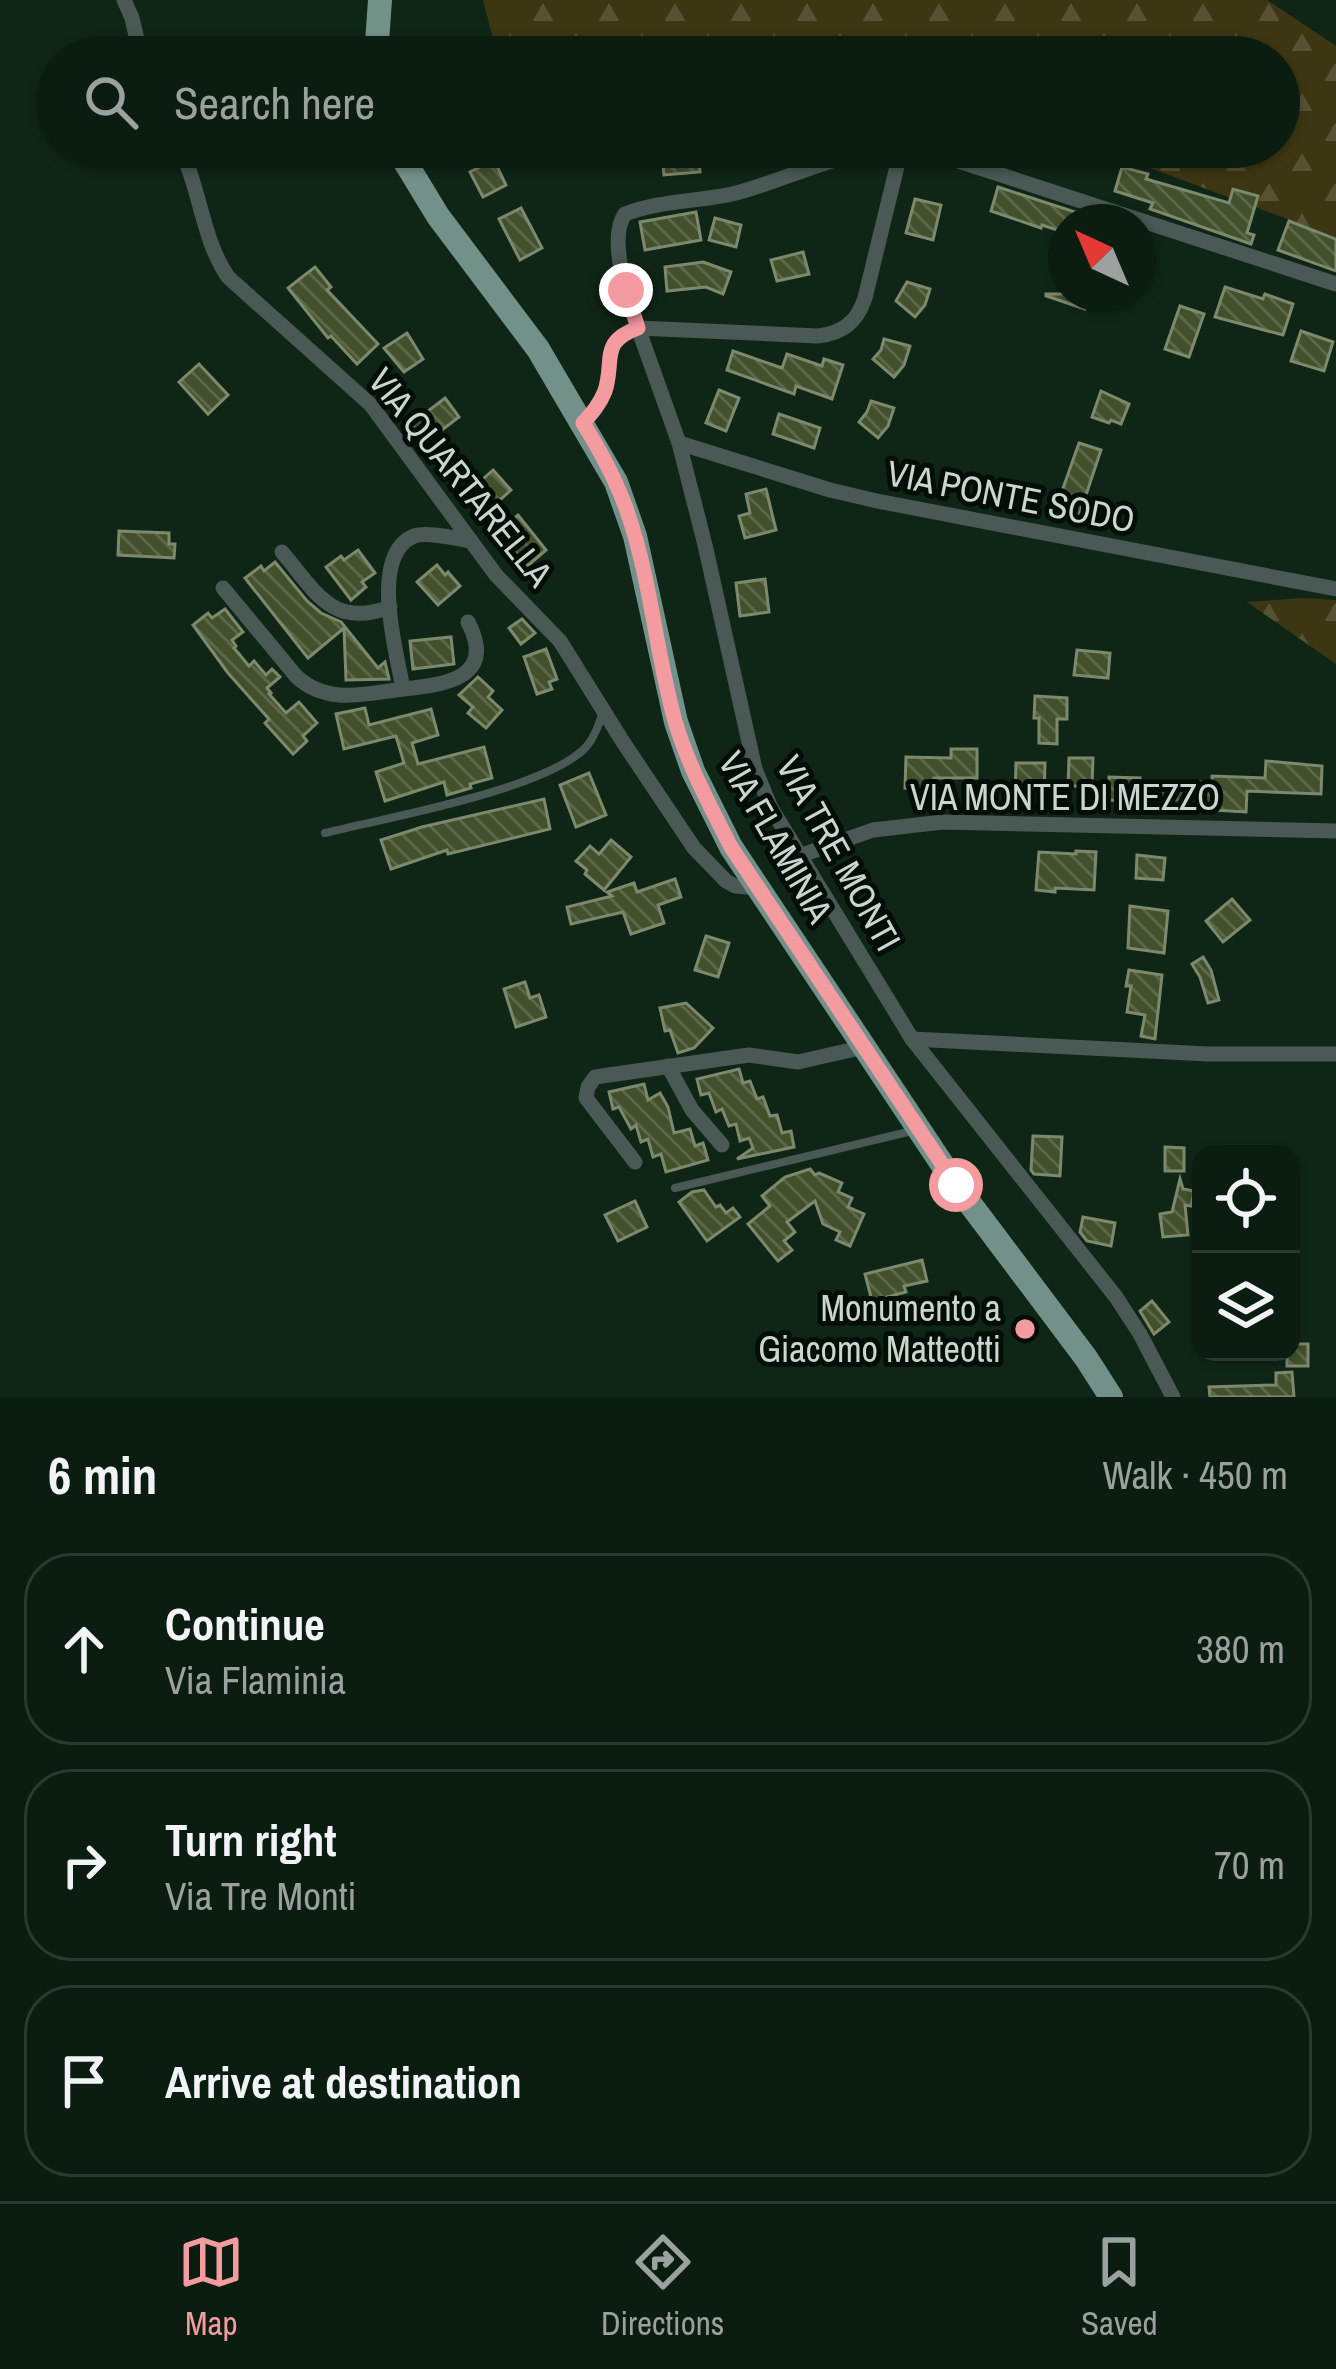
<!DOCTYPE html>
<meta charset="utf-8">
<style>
:root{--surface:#0b1c11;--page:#14251a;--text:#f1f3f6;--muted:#9aa19f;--line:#2b3a31;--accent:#f49b9f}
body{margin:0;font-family:"Archivo Narrow",sans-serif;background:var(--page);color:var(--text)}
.controls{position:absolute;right:36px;bottom:36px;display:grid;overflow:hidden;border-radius:24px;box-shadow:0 3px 9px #0004}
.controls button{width:108px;height:108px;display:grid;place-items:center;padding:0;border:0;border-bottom:3px solid var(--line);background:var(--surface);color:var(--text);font:60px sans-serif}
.compass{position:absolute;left:1048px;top:204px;width:108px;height:108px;border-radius:50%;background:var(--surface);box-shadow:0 3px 9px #0004;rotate:316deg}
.stop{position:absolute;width:36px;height:36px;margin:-27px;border:9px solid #f49b9f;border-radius:50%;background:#fff}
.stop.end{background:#f49b9f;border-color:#fff;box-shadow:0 3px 12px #0008}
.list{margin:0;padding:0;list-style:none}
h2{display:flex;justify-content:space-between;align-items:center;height:156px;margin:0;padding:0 48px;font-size:51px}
h2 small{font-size:39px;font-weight:400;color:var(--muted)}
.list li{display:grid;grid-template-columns:78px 1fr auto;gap:36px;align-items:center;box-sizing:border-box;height:192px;margin:0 24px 24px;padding:0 24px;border:3px solid var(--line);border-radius:48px}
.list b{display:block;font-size:45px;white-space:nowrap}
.list p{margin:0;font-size:39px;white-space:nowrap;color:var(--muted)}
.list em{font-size:39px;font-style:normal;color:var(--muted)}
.icon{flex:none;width:66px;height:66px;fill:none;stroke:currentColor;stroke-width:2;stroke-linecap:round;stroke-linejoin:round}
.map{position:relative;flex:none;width:1336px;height:1397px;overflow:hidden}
.search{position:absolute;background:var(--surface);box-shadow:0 3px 9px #0004;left:36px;right:36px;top:36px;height:132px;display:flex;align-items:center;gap:30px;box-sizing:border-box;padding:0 42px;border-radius:66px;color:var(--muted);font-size:45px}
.sheet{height:804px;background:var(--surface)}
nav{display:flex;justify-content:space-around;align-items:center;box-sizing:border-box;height:168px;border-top:3px solid var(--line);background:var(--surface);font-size:33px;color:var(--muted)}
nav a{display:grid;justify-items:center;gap:6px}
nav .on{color:var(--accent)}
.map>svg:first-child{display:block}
.forest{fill:url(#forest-firs)}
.building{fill:url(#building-back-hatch);stroke:#7d896d;stroke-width:3}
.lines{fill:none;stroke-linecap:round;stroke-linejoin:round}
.service{stroke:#4a5956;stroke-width:8}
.minor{stroke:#4a5956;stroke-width:15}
.primary{stroke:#73918b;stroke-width:24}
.route{stroke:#f49b9f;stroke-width:15}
.poi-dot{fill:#f49b9f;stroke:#040d07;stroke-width:4.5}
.labels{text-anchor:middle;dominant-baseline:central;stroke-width:10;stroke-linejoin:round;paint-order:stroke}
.street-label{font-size:36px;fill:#c9d7cc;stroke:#040d07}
.poi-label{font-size:36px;fill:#c9d7cc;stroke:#040d07;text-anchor:end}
</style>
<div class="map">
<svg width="1336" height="1397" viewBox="0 0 1336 1397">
<defs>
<pattern id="forest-firs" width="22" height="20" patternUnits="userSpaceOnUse" patternTransform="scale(3)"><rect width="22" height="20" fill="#3d3613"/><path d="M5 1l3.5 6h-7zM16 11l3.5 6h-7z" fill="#585234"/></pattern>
<pattern id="building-back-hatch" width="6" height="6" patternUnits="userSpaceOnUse" patternTransform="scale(3)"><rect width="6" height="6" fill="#42502b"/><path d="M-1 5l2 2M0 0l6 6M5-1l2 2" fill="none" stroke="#5c6849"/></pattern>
</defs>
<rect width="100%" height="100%" fill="#0f2617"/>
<!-- forest -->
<g class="forest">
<polygon points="483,0 1267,0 1336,46 1336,237 1093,147 1279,147 1279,57 498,57"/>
<polygon points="1303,598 1336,600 1336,664 1247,602"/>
</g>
<!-- building -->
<g class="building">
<polygon points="661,147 698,147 700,172 664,175"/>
<polygon points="494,160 506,185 483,197 470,172"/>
<polygon points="1122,167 1148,174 1146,179 1229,203 1233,189 1258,196 1247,233 1254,235 1251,244 1150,209 1153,203 1115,191"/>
<polygon points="998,187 1075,212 1072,222 1066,222 1066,233 1042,225 1041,228 991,211"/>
<polygon points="915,199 941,205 933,240 906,233"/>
<polygon points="521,208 542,248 520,260 499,219"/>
<polygon points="696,212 701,240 645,250 640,222"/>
<polygon points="715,218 741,225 736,247 709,240"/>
<polygon points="1289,221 1336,239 1336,271 1278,250"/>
<polygon points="803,252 809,274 777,281 771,260"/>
<polygon points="703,262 731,272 723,294 706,287 667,291 665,267"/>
<polygon points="315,267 331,287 327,290 378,344 357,364 331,336 328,338 288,288"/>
<polygon points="907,282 930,289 925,305 915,317 896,301"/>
<polygon points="1225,287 1263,299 1265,294 1293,304 1283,335 1215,317"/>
<polygon points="1046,294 1090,294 1085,309 1046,296"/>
<polygon points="1180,306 1204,314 1189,357 1165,349"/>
<polygon points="1301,331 1333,342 1324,371 1291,361"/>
<polygon points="407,333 423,359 404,372 384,348"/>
<polygon points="884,339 910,346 904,365 894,377 873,359 881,350"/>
<polygon points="733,351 782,368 787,354 822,366 824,359 843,365 832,399 796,386 794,394 727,370"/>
<polygon points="199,364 228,395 208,414 179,382"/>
<polygon points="719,390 739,398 726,431 706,423"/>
<polygon points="1101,391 1129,404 1121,424 1111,420 1109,423 1092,417"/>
<polygon points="445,398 459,417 425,443 411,424"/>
<polygon points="871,401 894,408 888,426 878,438 859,422 867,412"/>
<polygon points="779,414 820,428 814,448 773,434"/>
<polygon points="1079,443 1101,450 1079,516 1056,508"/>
<polygon points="493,470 511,490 492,507 474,487"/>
<polygon points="766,489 776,530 745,538 739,516 750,513 746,494"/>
<polygon points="518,515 546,550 519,573 490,538"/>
<polygon points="119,531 169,533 169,544 175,544 174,558 118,555"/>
<polygon points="358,550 375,573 362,582 366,587 351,600 326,567 341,556 344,560"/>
<polygon points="275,562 307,601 321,613 341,622 378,668 385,662 389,679 346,680 344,628 308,658 245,578 261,566 264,571"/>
<polygon points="437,565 445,575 448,572 460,586 438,605 417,582"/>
<polygon points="765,579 769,612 740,616 736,583"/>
<polygon points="225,609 243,632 232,640 236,646 234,648 249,666 254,661 266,675 272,669 280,677 267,688 271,693 269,694 286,713 299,702 317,723 303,736 307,741 293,754 265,723 269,719 228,673 193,625 208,613 212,618"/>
<polygon points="522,619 535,633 521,644 509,628"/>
<polygon points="451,637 454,664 413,669 410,641"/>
<polygon points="546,649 557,679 549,682 552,689 537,694 524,657"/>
<polygon points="1077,650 1110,653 1108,678 1074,675"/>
<polygon points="478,677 493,691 488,697 502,710 486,728 468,713 473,707 459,695"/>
<polygon points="1035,696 1067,698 1067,719 1057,719 1057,744 1039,743 1039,718 1034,718"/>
<polygon points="365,708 369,725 431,709 438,735 412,743 418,764 484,747 492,778 470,784 471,788 447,795 444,782 385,801 376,772 404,763 396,736 344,749 336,714"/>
<polygon points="951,749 977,749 977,778 934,778 934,789 905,788 906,757 951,758"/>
<polygon points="1069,758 1093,758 1092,786 1068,786"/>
<polygon points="1266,761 1322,766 1321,794 1247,791 1246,812 1196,809 1196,812 1155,812 1155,802 1108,800 1109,777 1140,778 1140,782 1212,782 1212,776 1265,778"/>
<polygon points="1016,763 1045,763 1044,801 1015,801"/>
<polygon points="589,773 606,815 576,827 560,785"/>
<polygon points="544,799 550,829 448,854 447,850 391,869 381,840 422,827"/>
<polygon points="611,840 631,857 604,890 585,874 587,870 576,861 590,846 599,854"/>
<polygon points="1076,851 1096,852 1094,890 1055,888 1055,892 1036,890 1039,852 1076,854"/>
<polygon points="1137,855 1165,858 1163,880 1136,878"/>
<polygon points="675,879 681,897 658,905 664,923 631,934 623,912 571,924 567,907 612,896 607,892 634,883 637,892"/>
<polygon points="1232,899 1250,920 1223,942 1206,921"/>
<polygon points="1130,906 1168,911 1164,953 1128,948"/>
<polygon points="706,936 729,943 718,977 695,970"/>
<polygon points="1203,957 1211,970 1219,1000 1208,1003 1200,977 1192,964"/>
<polygon points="1129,970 1162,975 1155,1039 1141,1036 1145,1015 1127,1012 1131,986 1126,986"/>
<polygon points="525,982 530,998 539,995 546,1017 516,1027 504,989"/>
<polygon points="686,1003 713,1028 694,1048 678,1053 670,1030 665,1031 660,1008"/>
<polygon points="739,1069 743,1083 750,1081 757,1099 763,1097 770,1116 777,1115 782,1133 791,1131 794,1147 737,1159 753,1148 749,1138 740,1141 736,1124 729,1126 722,1109 716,1112 709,1093 701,1095 697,1079"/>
<polygon points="644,1084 648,1100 660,1093 668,1107 674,1133 690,1129 695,1146 703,1143 708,1160 666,1172 661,1154 653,1157 648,1139 641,1142 636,1125 631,1129 619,1107 613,1109 609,1092"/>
<polygon points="1033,1136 1062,1137 1060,1176 1034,1174 1031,1170"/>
<polygon points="1165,1147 1184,1148 1184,1171 1165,1171"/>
<polygon points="810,1169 815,1175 819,1173 842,1183 838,1192 852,1198 848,1207 864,1214 850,1246 836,1240 840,1232 823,1224 815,1201 787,1222 795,1232 784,1241 792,1250 778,1261 748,1224 770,1206 762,1196 785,1177"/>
<polygon points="1180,1179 1183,1189 1194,1191 1191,1206 1185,1205 1188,1235 1163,1237 1160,1214 1172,1212"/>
<polygon points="704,1190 716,1207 720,1205 726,1213 733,1208 740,1217 707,1241 679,1202 692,1192"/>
<polygon points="635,1201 647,1227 618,1241 605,1215"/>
<polygon points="1083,1217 1115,1223 1111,1246 1087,1241 1080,1232"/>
<polygon points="922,1260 927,1281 904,1286 906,1292 872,1301 865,1274"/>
<polygon points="1152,1301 1169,1322 1154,1334 1140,1311"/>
<polygon points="1291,1344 1308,1344 1308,1366 1287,1366 1287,1352 1291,1352"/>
<polygon points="1292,1372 1294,1397 1210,1397 1209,1387 1276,1385 1276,1373"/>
</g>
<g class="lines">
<!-- service -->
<g class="service">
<path d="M325,833C385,818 549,789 587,746C595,736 599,724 603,712"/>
<polyline points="675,1188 912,1131"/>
</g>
<!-- minor -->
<g class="minor">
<polyline points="124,0 132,18 141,57"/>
<path d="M180,147C200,188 202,239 228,277L371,405L496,575L560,641L623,742L694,848L726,881L735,886L758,888"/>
<path d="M901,150C844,148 790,179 736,193C700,202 660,200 625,214C607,239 629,301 638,328L818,336C843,333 857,322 865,298L901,150L943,156L1336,284"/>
<path d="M583,423C592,413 600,404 605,391C615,361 599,342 638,328L679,443L705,545L755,769L771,808L912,1039L1116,1297L1140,1334L1173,1397"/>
<polyline points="679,443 830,490 877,501 1336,589"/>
<path d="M282,552C315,591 332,629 390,607"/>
<path d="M223,588L296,676C326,705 365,694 403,689C397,653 368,555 414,536C426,531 458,539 471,541"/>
<path d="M403,689C445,685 497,678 468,622"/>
<polyline points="799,856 873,830 943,822 1336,831"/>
<polyline points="912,1039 1208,1054 1336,1054"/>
<polyline points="668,1066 692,1110 722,1145"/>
<polyline points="635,1162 586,1098 588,1087 595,1077 749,1055 798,1062 864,1047"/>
</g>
<!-- primary -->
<g class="primary">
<polyline points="376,57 380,0"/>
<polyline points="396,147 438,216 538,349 616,482 635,536 676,722 693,771 731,847 956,1185 1086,1358 1111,1397"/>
</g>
</g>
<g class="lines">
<!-- route -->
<path class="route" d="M626,290L638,328C599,342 615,360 605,391C600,404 592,413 583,423C601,452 617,481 628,514C651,581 656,653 675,721C688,765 710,806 731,847L956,1185"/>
</g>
<!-- markers -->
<circle class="poi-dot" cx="1025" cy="1329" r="12"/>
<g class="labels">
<!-- street labels -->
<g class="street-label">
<text transform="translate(461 477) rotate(51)">VIA QUARTARELLA</text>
<text transform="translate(1011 496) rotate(11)">VIA PONTE SODO</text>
<text x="1065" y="797">VIA MONTE DI MEZZO</text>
<text transform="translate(776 837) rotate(60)">VIA FLAMINIA</text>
<text transform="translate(839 853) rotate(61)">VIA TRE MONTI</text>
</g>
<!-- poi labels -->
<g class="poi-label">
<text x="1001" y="1308">Monumento a<tspan x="1001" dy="41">Giacomo Matteotti</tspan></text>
</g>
</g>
</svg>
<div class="controls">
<button><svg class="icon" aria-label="locate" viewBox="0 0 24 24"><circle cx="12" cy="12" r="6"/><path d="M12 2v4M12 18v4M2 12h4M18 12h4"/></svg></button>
<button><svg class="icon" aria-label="layers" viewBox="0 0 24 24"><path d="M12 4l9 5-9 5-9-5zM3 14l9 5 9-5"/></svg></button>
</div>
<svg class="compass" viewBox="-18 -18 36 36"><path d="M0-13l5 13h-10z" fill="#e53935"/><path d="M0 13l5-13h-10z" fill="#9aa19f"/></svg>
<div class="stop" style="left:956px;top:1185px"></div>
<div class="stop end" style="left:626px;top:290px"></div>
<div class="search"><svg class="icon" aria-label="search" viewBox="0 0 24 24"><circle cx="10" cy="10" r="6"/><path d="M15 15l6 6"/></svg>Search here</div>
</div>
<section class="sheet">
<h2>6 min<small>Walk · 450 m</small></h2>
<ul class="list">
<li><svg class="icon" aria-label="ahead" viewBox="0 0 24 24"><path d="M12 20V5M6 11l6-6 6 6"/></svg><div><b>Continue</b><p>Via Flaminia</p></div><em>380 m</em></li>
<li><svg class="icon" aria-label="right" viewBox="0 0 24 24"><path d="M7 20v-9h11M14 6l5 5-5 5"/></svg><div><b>Turn right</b><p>Via Tre Monti</p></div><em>70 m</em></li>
<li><svg class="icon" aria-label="arrive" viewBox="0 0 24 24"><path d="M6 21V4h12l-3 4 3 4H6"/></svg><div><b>Arrive at destination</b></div></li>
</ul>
</section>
<nav>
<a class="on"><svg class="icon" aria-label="map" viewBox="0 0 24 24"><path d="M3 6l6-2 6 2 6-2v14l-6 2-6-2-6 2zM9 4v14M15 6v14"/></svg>Map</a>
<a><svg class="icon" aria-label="directions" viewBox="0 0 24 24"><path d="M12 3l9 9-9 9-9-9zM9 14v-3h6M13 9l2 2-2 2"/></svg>Directions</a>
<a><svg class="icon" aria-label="saved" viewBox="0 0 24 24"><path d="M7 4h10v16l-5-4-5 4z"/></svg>Saved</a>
</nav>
